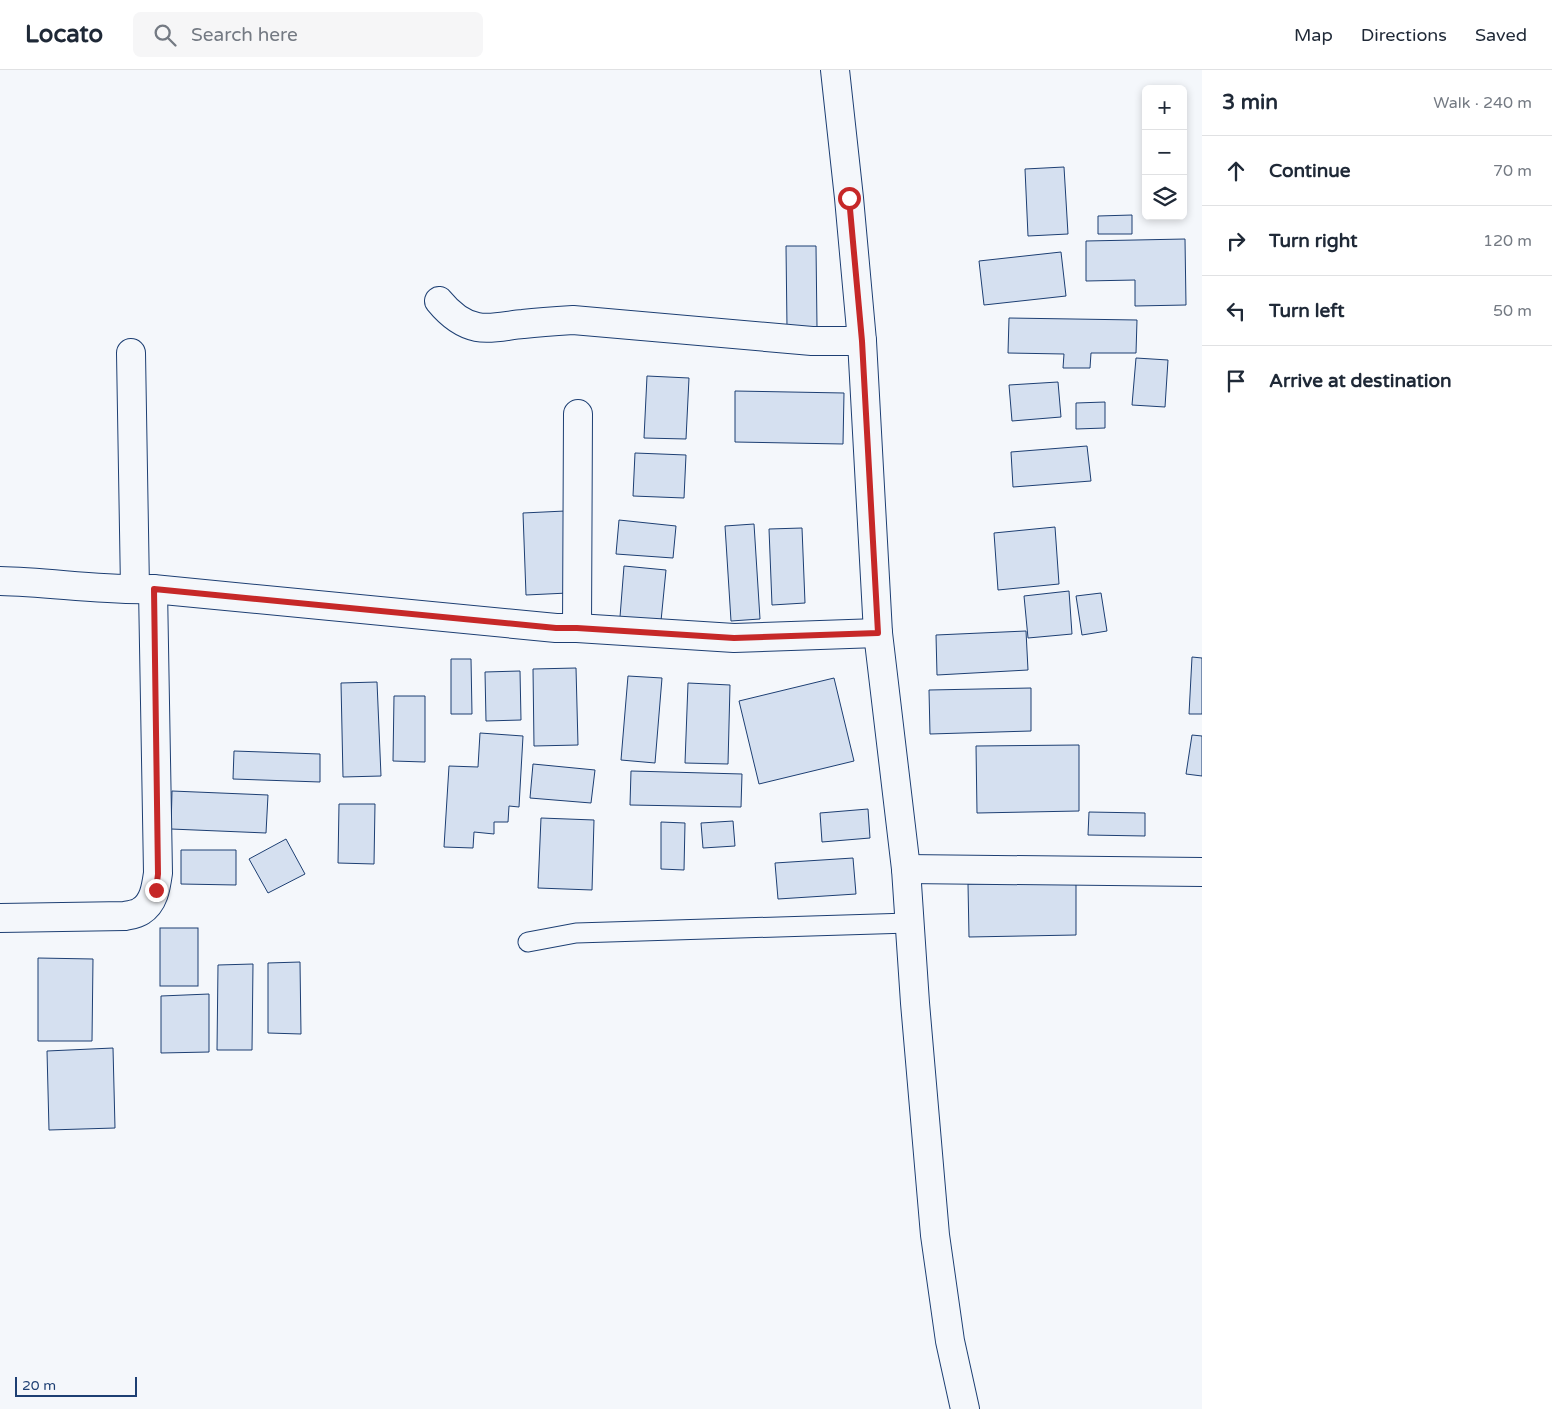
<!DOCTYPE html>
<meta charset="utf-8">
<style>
:root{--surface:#fff;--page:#f6f6f7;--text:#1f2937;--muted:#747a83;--line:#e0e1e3}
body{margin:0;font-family:"Varela Round",sans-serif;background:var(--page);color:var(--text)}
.controls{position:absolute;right:15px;top:15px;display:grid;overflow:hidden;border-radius:8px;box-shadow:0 2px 8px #0003}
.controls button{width:45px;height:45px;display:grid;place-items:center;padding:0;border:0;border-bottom:1px solid var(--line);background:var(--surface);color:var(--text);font:25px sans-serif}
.scale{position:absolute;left:15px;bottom:12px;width:122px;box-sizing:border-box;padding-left:5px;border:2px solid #1d3f73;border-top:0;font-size:14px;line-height:18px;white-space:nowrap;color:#1d3f73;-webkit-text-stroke:4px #f4f7fb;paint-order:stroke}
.stop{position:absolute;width:15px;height:15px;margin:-11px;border:4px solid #c62828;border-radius:50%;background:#fff}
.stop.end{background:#c62828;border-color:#fff;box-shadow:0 1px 5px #0008}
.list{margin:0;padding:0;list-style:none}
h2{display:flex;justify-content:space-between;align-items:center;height:65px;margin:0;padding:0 20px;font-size:21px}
h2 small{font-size:16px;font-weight:400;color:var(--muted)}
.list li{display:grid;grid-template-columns:32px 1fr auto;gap:15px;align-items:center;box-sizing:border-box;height:70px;padding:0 20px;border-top:1px solid var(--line)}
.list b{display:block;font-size:19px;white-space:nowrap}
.list em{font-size:16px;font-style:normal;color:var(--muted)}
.icon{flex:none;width:28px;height:28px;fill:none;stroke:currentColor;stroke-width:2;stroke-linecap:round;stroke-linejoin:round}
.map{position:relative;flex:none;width:1202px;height:1339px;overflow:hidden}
header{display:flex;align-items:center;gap:30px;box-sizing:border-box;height:70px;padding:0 25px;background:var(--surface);border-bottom:1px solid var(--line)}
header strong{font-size:24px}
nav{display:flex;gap:28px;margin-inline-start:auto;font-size:18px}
.search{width:350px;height:45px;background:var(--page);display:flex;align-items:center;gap:12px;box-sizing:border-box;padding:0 18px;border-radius:8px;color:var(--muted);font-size:19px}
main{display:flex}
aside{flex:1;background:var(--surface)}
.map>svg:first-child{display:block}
.building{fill:#d5e0f0;stroke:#1d3f73}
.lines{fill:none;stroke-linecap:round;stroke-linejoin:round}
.lane-casing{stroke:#1d3f73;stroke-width:21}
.street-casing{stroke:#1d3f73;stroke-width:30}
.lane{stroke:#f4f7fb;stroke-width:19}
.street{stroke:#f4f7fb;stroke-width:28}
.route{stroke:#c62828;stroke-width:6}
</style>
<header>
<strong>Locato</strong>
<div class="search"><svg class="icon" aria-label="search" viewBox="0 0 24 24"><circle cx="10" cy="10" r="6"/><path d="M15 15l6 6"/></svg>Search here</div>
<nav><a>Map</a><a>Directions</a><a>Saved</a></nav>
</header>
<main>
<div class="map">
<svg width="1202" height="1339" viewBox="0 0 1202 1339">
<rect width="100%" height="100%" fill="#f4f7fb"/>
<!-- building -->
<g class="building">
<polygon points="1064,97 1068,164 1028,166 1025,99"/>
<polygon points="1132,145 1132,164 1098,164 1098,146"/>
<polygon points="1185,169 1186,235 1135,236 1135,210 1086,211 1086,171"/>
<polygon points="786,176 816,176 817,257 787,258"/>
<polygon points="1061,182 1066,226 984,235 979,191"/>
<polygon points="1009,248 1137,250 1136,283 1091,283 1090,298 1063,298 1064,284 1008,283"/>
<polygon points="1136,288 1168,290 1165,337 1132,335"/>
<polygon points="647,306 689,308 686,369 644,368"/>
<polygon points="1058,312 1061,347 1012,351 1009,315"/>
<polygon points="735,321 844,323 843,374 735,372"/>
<polygon points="1105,332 1105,358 1076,359 1076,333"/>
<polygon points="1087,376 1091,411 1013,417 1011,382"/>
<polygon points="635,383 686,385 684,428 633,426"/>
<polygon points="565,441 568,523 526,525 523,443"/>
<polygon points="619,450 676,456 673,488 616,484"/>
<polygon points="754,454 760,549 731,551 725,456"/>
<polygon points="1055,457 1059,514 998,520 994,463"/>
<polygon points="802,458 805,533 772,535 769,459"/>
<polygon points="624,496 666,500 661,551 620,547"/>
<polygon points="1069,521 1072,564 1028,568 1024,526"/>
<polygon points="1101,523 1107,561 1082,565 1076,526"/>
<polygon points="1026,561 1028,600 937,605 936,565"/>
<polygon points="1192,587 1202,588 1202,644 1189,644"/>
<polygon points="451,589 471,589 472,644 451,644"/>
<polygon points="576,598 578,675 534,676 533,599"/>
<polygon points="520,601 521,650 486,651 485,602"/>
<polygon points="628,606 662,608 655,693 621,690"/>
<polygon points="834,608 854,691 759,714 739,631"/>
<polygon points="377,612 381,706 343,707 341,613"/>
<polygon points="688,613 730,615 728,694 685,693"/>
<polygon points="1031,618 1031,661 930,664 929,620"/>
<polygon points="394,626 425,626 425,692 393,691"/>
<polygon points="480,663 523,666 519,737 509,736 508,752 494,752 494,764 474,762 473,778 444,777 449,696 478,697"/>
<polygon points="1192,665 1202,666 1202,706 1186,704"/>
<polygon points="1079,675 1079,741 977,743 976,676"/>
<polygon points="234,681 320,684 320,712 233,709"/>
<polygon points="533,694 595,700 591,733 530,728"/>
<polygon points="631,701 742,704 741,737 630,735"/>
<polygon points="172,721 268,725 266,763 171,759"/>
<polygon points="339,734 375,734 374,794 338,793"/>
<polygon points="868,739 870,768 822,772 820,743"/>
<polygon points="1089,742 1145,743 1145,766 1088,765"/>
<polygon points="541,748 594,750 592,820 538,818"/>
<polygon points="733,751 735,776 703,778 701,753"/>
<polygon points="661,752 685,753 684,800 661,799"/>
<polygon points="286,769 305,804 268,823 249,789"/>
<polygon points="181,780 236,780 236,815 181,814"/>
<polygon points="853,788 856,824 778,829 775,793"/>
<polygon points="1076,812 1076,865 969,867 968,814"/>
<rect x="160" y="858" width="38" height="58"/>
<polygon points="38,888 93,889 92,971 38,971"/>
<polygon points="300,892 301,964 268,963 268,893"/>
<polygon points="253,894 252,980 217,980 218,895"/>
<polygon points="209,924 209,982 161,983 161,926"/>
<polygon points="113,978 115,1058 49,1060 47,981"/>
</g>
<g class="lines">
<!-- lane casing -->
<g class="lane-casing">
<polyline id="lane" points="528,872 576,863 909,853"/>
</g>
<!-- street casing -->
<g class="street-casing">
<g id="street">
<polyline points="835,0 849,128 862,271 878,563 906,799 915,933 935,1165 950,1271 965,1339"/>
<path d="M439,231C448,242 462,254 477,257C492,260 508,255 523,254C540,252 556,251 573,250L812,271H862"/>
<polyline points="131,283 135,519"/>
<path d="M0,511C51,512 103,521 153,519L556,558H577L734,568L878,563"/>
<polyline points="577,558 578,344"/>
<polyline points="906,799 1202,802"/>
<path d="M0,848L125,846C130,845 137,844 141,841C154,833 156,817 158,803L153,519"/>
</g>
</g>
<!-- lane -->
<use href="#lane" class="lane"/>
<!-- street -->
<use href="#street" class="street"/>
</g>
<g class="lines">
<!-- route -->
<polyline class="route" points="156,820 158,804 154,519 556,558 577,558 734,568 878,563 862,271 849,128"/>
</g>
</svg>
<div class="controls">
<button>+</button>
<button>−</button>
<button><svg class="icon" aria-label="layers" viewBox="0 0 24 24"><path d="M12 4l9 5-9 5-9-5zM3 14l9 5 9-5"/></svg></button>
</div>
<div class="scale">20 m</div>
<div class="stop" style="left:849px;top:128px"></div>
<div class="stop end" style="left:156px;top:820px"></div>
</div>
<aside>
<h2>3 min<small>Walk · 240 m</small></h2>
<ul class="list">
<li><svg class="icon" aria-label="ahead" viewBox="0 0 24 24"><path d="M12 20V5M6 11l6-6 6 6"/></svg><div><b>Continue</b></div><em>70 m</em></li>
<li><svg class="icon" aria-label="right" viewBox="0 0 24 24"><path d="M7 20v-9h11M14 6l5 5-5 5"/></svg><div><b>Turn right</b></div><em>120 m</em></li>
<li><svg class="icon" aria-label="left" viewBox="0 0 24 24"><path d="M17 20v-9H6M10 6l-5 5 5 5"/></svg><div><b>Turn left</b></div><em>50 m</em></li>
<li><svg class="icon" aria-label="arrive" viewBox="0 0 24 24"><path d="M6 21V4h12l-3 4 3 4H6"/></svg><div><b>Arrive at destination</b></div></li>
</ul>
</aside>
</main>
